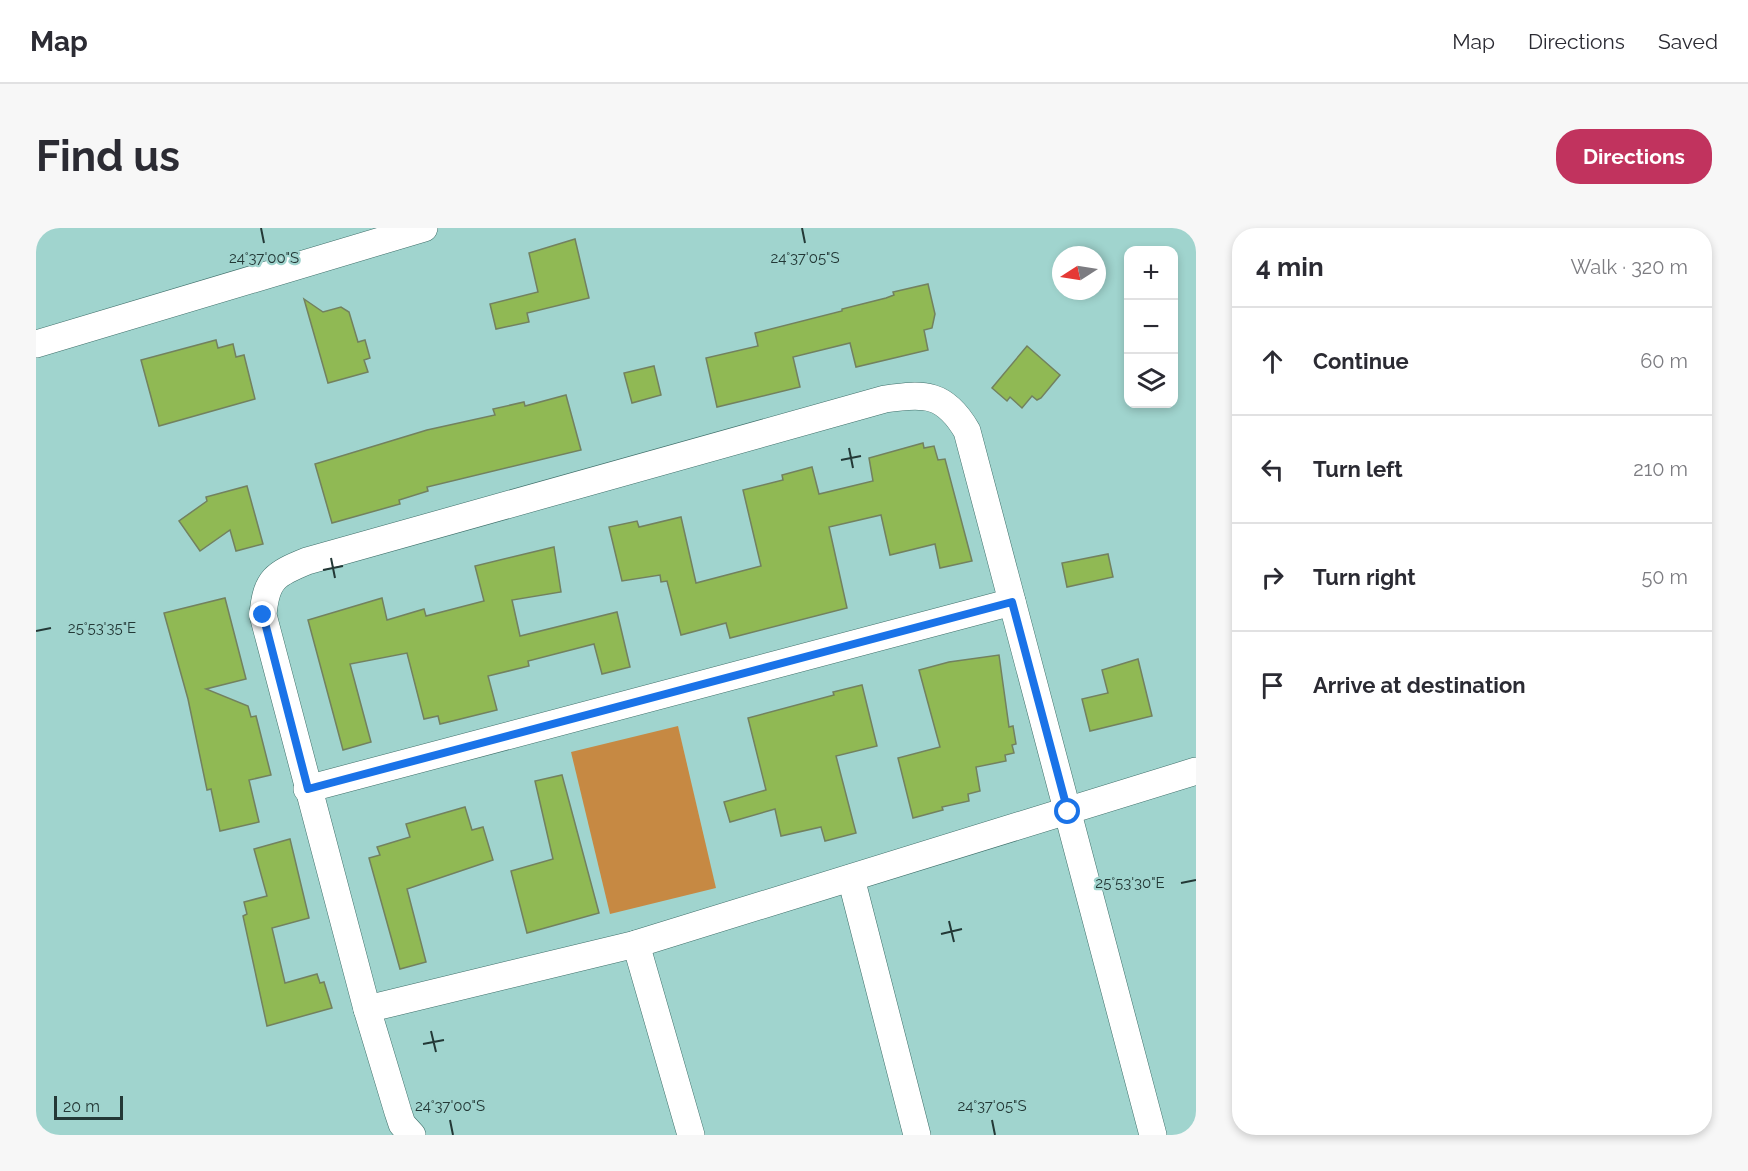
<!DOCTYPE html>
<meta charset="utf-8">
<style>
:root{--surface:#fff;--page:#f7f7f7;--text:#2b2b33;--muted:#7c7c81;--line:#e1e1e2;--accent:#c1335e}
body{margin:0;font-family:Raleway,sans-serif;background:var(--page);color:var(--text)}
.controls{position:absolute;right:18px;top:18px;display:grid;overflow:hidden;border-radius:12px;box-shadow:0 3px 9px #0003}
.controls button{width:54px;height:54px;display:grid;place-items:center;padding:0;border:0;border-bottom:2px solid var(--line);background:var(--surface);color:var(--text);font:30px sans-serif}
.compass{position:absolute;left:1016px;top:18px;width:54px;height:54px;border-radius:50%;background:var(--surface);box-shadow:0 3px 9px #0003;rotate:258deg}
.scale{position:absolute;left:18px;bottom:15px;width:69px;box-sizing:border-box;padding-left:6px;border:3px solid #233836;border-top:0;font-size:16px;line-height:21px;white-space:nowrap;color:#233836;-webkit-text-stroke:4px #a0d4ce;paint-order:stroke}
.stop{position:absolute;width:18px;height:18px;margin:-14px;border:4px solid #1a73e8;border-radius:50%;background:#fff}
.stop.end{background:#1a73e8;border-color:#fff;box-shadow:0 2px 6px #0008}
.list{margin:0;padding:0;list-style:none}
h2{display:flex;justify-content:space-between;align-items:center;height:78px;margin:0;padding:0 24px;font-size:26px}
h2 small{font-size:20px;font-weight:400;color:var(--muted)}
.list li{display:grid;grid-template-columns:39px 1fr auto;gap:18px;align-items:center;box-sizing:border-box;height:108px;padding:0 24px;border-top:2px solid var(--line)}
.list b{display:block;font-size:22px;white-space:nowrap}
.list em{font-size:20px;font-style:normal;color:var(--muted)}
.icon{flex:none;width:33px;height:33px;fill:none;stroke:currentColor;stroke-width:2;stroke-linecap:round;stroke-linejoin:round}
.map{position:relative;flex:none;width:1160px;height:907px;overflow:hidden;border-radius:24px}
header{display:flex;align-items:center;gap:36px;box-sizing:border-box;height:84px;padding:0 30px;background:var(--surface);border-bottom:2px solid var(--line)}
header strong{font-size:28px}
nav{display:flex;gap:33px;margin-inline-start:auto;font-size:21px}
.intro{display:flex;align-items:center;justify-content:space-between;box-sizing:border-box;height:144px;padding:0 36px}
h1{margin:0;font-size:42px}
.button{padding:15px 27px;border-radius:24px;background:var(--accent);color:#fff;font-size:21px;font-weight:700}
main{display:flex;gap:36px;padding:0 36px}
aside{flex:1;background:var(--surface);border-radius:24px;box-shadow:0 3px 9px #0003}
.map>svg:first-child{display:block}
.green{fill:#c68943}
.building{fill:#90b954;stroke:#72815f;stroke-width:1.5}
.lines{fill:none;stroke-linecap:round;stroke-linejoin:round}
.street-casing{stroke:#3e6f6a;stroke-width:28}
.street{stroke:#fff;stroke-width:27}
.route{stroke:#1a73e8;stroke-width:8}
.ticks{fill:none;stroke:#233836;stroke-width:2}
.ticks-label{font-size:15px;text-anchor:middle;fill:#233836;stroke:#a0d4ce;stroke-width:4.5;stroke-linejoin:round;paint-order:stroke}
</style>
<header>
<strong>Map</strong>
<nav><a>Map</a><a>Directions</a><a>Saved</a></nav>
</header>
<div class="intro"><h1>Find us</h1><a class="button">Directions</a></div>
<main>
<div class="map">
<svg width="1160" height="907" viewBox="0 0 1160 907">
<rect width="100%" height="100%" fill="#a0d4ce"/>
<!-- green -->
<polygon class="green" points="642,498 680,660 574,686 535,524"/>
<!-- building -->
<g class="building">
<polygon points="539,11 553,70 491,85 493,94 460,101 454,76 502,64 493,25"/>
<polygon points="892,56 899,86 896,100 888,102 892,122 820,139 814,115 757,129 764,159 681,179 670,130 722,118 719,105 806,83 806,81 850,70 858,67 857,64"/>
<polygon points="268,71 287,84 305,79 313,84 322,114 329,112 334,130 328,132 332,144 292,155"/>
<polygon points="180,112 182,120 197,116 200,129 208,127 219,171 123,198 105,132"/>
<polygon points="991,118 1024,147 1005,170 1001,172 996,168 986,180 974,169 971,173 956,160"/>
<polygon points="618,138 625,167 596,175 588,145"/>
<polygon points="530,167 545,222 391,259 392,263 363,272 364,276 296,295 279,236 391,202 459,187 457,181 488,174 489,178"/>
<polygon points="887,215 888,220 898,218 902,232 909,231 936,333 904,340 899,316 854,327 845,287 793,299 811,380 694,410 690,395 645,407 631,353 625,354 624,347 586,353 573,299 601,293 603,299 645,289 660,355 725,338 707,262 747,252 746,247 776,239 783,266 837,253 833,230"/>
<polygon points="211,258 227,316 200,323 194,302 164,323 143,293 171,273 170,269"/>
<polygon points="518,319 525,364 476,372 484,408 581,384 594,439 566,446 558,416 492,433 493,438 452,448 461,482 404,496 402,488 388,491 371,425 314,436 335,514 307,522 272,392 346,370 351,392 388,381 390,388 448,373 439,338"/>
<polygon points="1072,326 1077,349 1031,359 1026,335"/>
<polygon points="189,370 210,451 170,461 212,478 215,489 220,488 235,547 213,552 223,594 184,603 175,561 171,562 152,471 128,385"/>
<polygon points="963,427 973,499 977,498 980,516 976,517 978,525 969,527 970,533 940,539 944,563 932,566 933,573 906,579 907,582 877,590 862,530 904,519 883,442 913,434"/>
<polygon points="1102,431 1116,488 1054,503 1046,471 1072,465 1066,442"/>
<polygon points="826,457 841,518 800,528 820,605 789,613 785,599 745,608 739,581 694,594 688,574 730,562 712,490 798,467 797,464"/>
<polygon points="526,547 563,685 491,705 475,643 517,631 499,553"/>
<polygon points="429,579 436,602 447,599 457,632 371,661 390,734 364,741 333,630 344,627 341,619 374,609 370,596"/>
<polygon points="254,611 273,690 236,700 249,755 281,746 284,755 288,754 296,780 231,798 207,688 211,686 208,674 231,668 218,621"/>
</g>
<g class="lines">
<!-- street casing -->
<g class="street-casing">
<g id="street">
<polyline points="0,116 388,0"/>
<polyline points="271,561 976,374"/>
<polyline points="815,650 881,907"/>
<polyline points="600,716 655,907"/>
<polyline points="331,781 600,716 1160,543"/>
<path d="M376,907L366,896L362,884L331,781L227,387C230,351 239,346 271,333L849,171C889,165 909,165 931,203L1117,907"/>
</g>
</g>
<!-- street -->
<use href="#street" class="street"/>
</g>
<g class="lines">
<!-- route -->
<polyline class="route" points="227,387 272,561 976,374 1032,584"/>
</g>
<!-- ticks -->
<path class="ticks" d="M225,0L228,15M766,0L769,15M813,220L817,240M805,232L825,228M295,330L299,350M287,342L307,338M0,403L15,400M1145,655L1160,652M913,693L918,714M905,706L926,701M395,803L400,824M387,816L408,812M414,892L417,907M956,892L959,907"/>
<g class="ticks-label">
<text x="228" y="35">24°37'00"S</text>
<text x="769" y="35">24°37'05"S</text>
<text x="66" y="405">25°53'35"E</text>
<text x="1094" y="660">25°53'30"E</text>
<text x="414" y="883">24°37'00"S</text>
<text x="956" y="883">24°37'05"S</text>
</g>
</svg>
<div class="controls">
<button>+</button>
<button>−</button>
<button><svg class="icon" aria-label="layers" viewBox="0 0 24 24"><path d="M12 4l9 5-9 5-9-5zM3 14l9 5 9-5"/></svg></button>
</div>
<svg class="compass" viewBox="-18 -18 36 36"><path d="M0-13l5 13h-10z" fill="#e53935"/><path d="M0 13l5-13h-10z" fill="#7c7c81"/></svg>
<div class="scale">20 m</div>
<div class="stop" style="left:1032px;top:584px"></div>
<div class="stop end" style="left:227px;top:387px"></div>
</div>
<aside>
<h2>4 min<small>Walk · 320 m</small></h2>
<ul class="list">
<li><svg class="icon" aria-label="ahead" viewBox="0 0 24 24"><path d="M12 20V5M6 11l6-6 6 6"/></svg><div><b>Continue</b></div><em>60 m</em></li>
<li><svg class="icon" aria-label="left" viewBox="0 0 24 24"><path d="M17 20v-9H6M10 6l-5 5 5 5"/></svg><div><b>Turn left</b></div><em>210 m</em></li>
<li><svg class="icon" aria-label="right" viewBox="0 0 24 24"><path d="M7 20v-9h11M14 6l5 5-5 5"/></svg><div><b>Turn right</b></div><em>50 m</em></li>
<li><svg class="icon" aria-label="arrive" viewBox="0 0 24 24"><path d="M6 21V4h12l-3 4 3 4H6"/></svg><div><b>Arrive at destination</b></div></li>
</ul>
</aside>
</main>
